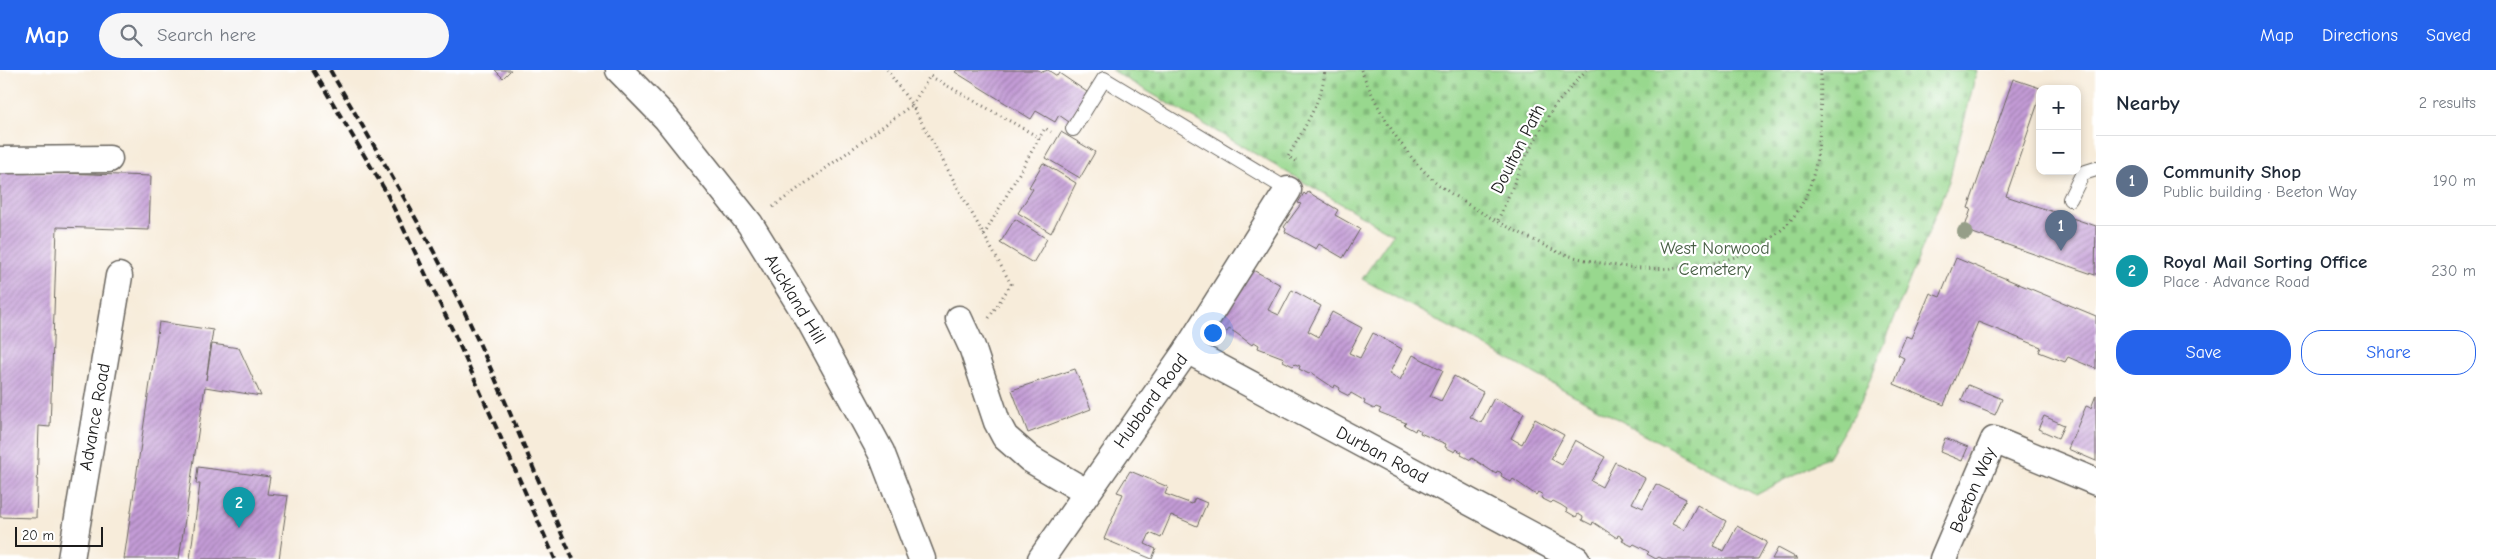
<!DOCTYPE html>
<meta charset="utf-8">
<style>
:root{--surface:#fff;--page:#f6f6f7;--text:#1f2937;--muted:#747a83;--line:#e0e1e3;--accent:#2563eb}
body{margin:0;font-family:"Comic Neue",sans-serif;background:var(--page);color:var(--text)}
.controls{position:absolute;right:15px;top:15px;display:grid;overflow:hidden;border-radius:10px;box-shadow:0 2px 8px #0003}
.controls button{width:45px;height:45px;display:grid;place-items:center;padding:0;border:0;border-bottom:1px solid var(--line);background:var(--surface);color:var(--text);font:25px sans-serif}
.scale{position:absolute;left:15px;bottom:12px;width:88px;box-sizing:border-box;padding-left:5px;border:2px solid #1c1c1c;border-top:0;font-size:14px;line-height:18px;white-space:nowrap;color:#1c1c1c;-webkit-text-stroke:4px #fff;paint-order:stroke}
.you{position:absolute;left:1212px;top:262px;width:18px;height:18px;margin:-12px;border:4px solid #fff;border-radius:50%;background:#1a73e8;box-shadow:0 0 0 8px #1a73e833}
.badge{display:grid;place-items:center;width:32px;height:32px;border-radius:50%;background:var(--accent);color:#fff;font-size:16px;font-weight:700}
.pin{position:absolute;translate:-50% -41px;filter:drop-shadow(0 1px 2px #0008)}
.pin::after{content:'';position:absolute;top:26px;width:18px;height:15px;background:inherit;clip-path:polygon(0 0,100% 0,50% 100%)}
.list{margin:0;padding:0;list-style:none}
h2{display:flex;justify-content:space-between;align-items:center;height:65px;margin:0;padding:0 20px;font-size:21px}
h2 small{font-size:16px;font-weight:400;color:var(--muted)}
.list li{display:grid;grid-template-columns:32px 1fr auto;gap:15px;align-items:center;box-sizing:border-box;height:90px;padding:0 20px;border-top:1px solid var(--line)}
.list b{display:block;font-size:19px;white-space:nowrap}
.list p{margin:0;font-size:16px;white-space:nowrap;color:var(--muted)}
.list em{font-size:16px;font-style:normal;color:var(--muted)}
.actions{display:flex;gap:10px;padding:15px 20px}
.actions a{flex:1;padding:11px 0;border:1px solid var(--accent);border-radius:20px;text-align:center;font-size:18px;color:var(--accent)}
.actions .main{background:var(--accent);color:#fff}
.icon{flex:none;width:28px;height:28px;fill:none;stroke:currentColor;stroke-width:2;stroke-linecap:round;stroke-linejoin:round}
.map{position:relative;flex:none;width:2096px;height:489px;overflow:hidden}
header{display:flex;align-items:center;gap:30px;box-sizing:border-box;height:70px;padding:0 25px;background:var(--accent);color:#fff}
header strong{font-size:24px}
nav{display:flex;gap:28px;margin-inline-start:auto;font-size:18px}
.search{width:350px;height:45px;background:var(--page);display:flex;align-items:center;gap:12px;box-sizing:border-box;padding:0 18px;border-radius:28px;color:var(--muted);font-size:19px}
main{display:flex}
aside{flex:1;background:var(--surface)}
.map>svg:first-child{display:block}
.cemetery{fill:url(#cemetery-stones);stroke:#5a7a55}
.building{fill:url(#building-hatch)}
.lines{fill:none;stroke-linecap:round;stroke-linejoin:round}
.service-casing{stroke:#69655e;stroke-width:16}
.minor-casing{stroke:#69655e;stroke-width:29}
.path{stroke:#69655e;stroke-width:3;stroke-dasharray:1 4;stroke-linecap:butt}
.service{stroke:#fff;stroke-width:14}
.minor{stroke:#fff;stroke-width:26}
.rail{stroke:#1c1c1c;stroke-width:4;stroke-dasharray:8 4;stroke-linecap:butt}
.tree{fill:#969e88}
.labels{text-anchor:middle;dominant-baseline:central;stroke-width:4.5;stroke-linejoin:round;paint-order:stroke}
.street-label{font-size:18px;fill:#1c1c1c;stroke:#fff}
.park-label{font-size:18px;fill:#475e44;stroke:#fff}
</style>
<header>
<strong>Map</strong>
<div class="search"><svg class="icon" aria-label="search" viewBox="0 0 24 24"><circle cx="10" cy="10" r="6"/><path d="M15 15l6 6"/></svg>Search here</div>
<nav><a>Map</a><a>Directions</a><a>Saved</a></nav>
</header>
<main>
<div class="map">
<svg width="2096" height="489" viewBox="0 0 2096 489">
<defs>
<pattern id="cemetery-stones" width="16" height="16" patternUnits="userSpaceOnUse" patternTransform="scale(1.25)"><rect width="16" height="16" fill="#98d88e"/><path d="M2 7V4a2 2 0 0 1 4 0v3zM10 15v-3a2 2 0 0 1 4 0v3z" fill="#82b97a"/></pattern>
<pattern id="building-hatch" width="6" height="6" patternUnits="userSpaceOnUse" patternTransform="scale(1.25)"><rect width="6" height="6" fill="#c39bd6"/><path d="M-1 1l2-2M0 6l6-6M5 7l2-2" fill="none" stroke="#9e7ead"/></pattern>
</defs>
<rect width="100%" height="100%" fill="#fff"/>
<filter id="ink" filterUnits="userSpaceOnUse"><feTurbulence type="fractalNoise" baseFrequency=".02" numOctaves="2"/><feDisplacementMap in="SourceGraphic" scale="10" xChannelSelector="R" yChannelSelector="G"/><feConvolveMatrix kernelMatrix="1 2 1 2 8 2 1 2 1" color-interpolation-filters="sRGB"/></filter>
<filter id="wash" filterUnits="userSpaceOnUse"><feTurbulence type="fractalNoise" baseFrequency=".0096" numOctaves="4" result="noise"/><feDisplacementMap in="SourceGraphic" scale="20" xChannelSelector="R" yChannelSelector="G"/><feGaussianBlur stdDeviation="1.12" result="paint"/><feColorMatrix in="noise" values="0 0 0 0 0 0 0 0 0 0 0 0 0 0 0 0 0 1.4 0 .05"/><feComposite in="paint" operator="in"/></filter>
<g filter="url(#wash)">
<rect width="100%" height="100%" fill="#f7ecda"/>
<!-- cemetery -->
<polygon class="cemetery" points="1111,0 1977,0 1949,111 1861,332 1828,387 1756,425 1362,209 1393,164"/>
<g id="blocks">
<!-- building -->
<g class="building">
<polygon points="495,0 511,0 503,8"/>
<polygon points="957,0 1038,0 1042,2 1048,0 1057,6 1059,3 1087,22 1069,52 1059,45 1055,52 1036,41 1031,49 955,2"/>
<polygon points="2013,9 2040,18 2040,27 2006,126 2096,156 2095,205 1964,160 1971,139 1968,138"/>
<polygon points="1061,62 1095,82 1080,108 1046,88"/>
<polygon points="1043,93 1076,113 1051,163 1018,143 1033,119 1029,117"/>
<polygon points="0,101 151,106 149,160 57,157 50,357 39,356 36,448 0,447"/>
<polygon points="1308,122 1338,140 1335,145 1360,159 1343,188 1319,174 1316,179 1285,162 1286,159 1284,157 1301,134 1298,133 1304,123 1306,125"/>
<polygon points="1015,149 1047,169 1033,193 1000,173"/>
<polygon points="1956,188 2096,246 2096,299 2068,287 2065,292 2039,282 2041,277 1978,252 1944,335 1894,314 1904,288 1898,285 1906,266 1911,268 1930,223 1940,227"/>
<polygon points="1251,199 1281,215 1268,240 1279,245 1292,220 1321,236 1308,261 1319,267 1332,242 1362,258 1349,283 1360,288 1373,263 1402,279 1389,304 1394,307 1400,310 1413,285 1443,300 1430,326 1441,331 1454,306 1483,322 1470,347 1481,353 1494,328 1524,343 1511,368 1516,371 1522,374 1535,349 1564,365 1551,389 1562,395 1575,370 1605,387 1591,411 1602,417 1615,392 1645,408 1632,433 1643,438 1656,414 1686,429 1672,454 1684,460 1697,435 1726,451 1713,476 1724,481 1737,456 1767,472 1758,489 1663,489 1659,487 1656,489 1647,484 1649,482 1642,478 1634,474 1632,476 1622,471 1624,468 1618,465 1617,468 1593,452 1592,455 1582,450 1583,447 1580,445 1578,444 1576,447 1566,441 1567,439 1561,435 1553,431 1551,433 1541,428 1543,425 1538,422 1536,425 1513,409 1511,412 1501,406 1502,404 1500,402 1497,401 1496,404 1472,388 1471,390 1461,385 1462,382 1459,381 1457,379 1455,382 1445,377 1446,374 1420,363 1421,361 1416,358 1415,361 1404,355 1406,353 1379,342 1381,339 1376,337 1374,339 1364,334 1365,331 1351,323 1349,326 1339,321 1340,318 1337,316 1335,315 1334,318 1310,302 1309,304 1299,299 1300,296 1295,294 1293,296 1283,291 1284,288 1258,278 1259,275 1254,272 1252,275 1236,263 1229,259 1227,262 1217,257 1232,221 1238,224"/>
<polygon points="159,252 213,260 206,310 212,274 239,278 261,326 205,317 179,489 124,489"/>
<polygon points="1075,299 1091,339 1028,363 1012,320"/>
<polygon points="1968,315 2002,329 1995,345 1961,331"/>
<polygon points="2096,325 2096,391 2068,379 2086,336 2091,338"/>
<polygon points="2044,346 2064,355 2058,368 2038,359"/>
<polygon points="1945,368 1968,377 1962,391 1940,382"/>
<polygon points="198,397 270,407 267,424 288,426 279,489 190,489 200,414 196,414"/>
<polygon points="1130,401 1168,417 1165,424 1192,434 1195,428 1207,433 1197,456 1171,445 1161,468 1150,463 1145,474 1156,479 1152,489 1104,469 1123,424 1117,422"/>
<polygon points="1778,478 1793,486 1798,489 1772,489"/>
</g>
</g>
</g>
<g filter="url(#ink)">
<use href="#blocks" fill-opacity="0" stroke="#69655e" stroke-width="1"/>
<g class="lines">
<!-- service casing -->
<g class="service-casing">
<g id="service">
<polyline points="1073,59 1104,9 1288,120"/>
<polyline points="2070,129 2083,103 2096,99"/>
</g>
</g>
<!-- minor casing -->
<g class="minor-casing">
<g id="minor">
<polyline points="619,0 666,48 750,154 811,253 881,382 922,489"/>
<polyline points="0,90 109,89"/>
<polyline points="959,249 972,277 997,352 1005,367 1030,389 1086,422"/>
<polyline points="1187,280 1576,489"/>
<polyline points="71,489 119,206"/>
<polyline points="1041,489 1187,280 1288,120"/>
<polyline points="1943,489 1994,370 2096,412"/>
</g>
</g>
<!-- path -->
<g class="path">
<path d="M1361,0C1378,39 1397,75 1428,105C1458,134 1517,161 1555,181C1631,208 1764,213 1805,128C1823,89 1820,42 1821,0"/>
<path d="M1296,91L1288,87C1302,61 1323,30 1325,0"/>
<polyline points="773,137 912,35 887,0"/>
<polyline points="1498,150 1525,88 1553,38 1586,0"/>
<polyline points="984,165 1045,58 1051,62"/>
<polyline points="989,248 1011,214 912,35 930,6 1040,68"/>
</g>
<!-- service -->
<use href="#service" class="service"/>
<!-- minor -->
<use href="#minor" class="minor"/>
<!-- rail -->
<g class="rail">
<polyline points="313,0 385,120 454,263 555,489"/>
<path d="M330,0C369,68 410,135 446,205C494,297 530,395 573,489"/>
</g>
</g>
<!-- trees -->
<circle class="tree" cx="1965" cy="162" r="8"/>
</g>
<g class="labels">
<!-- street labels -->
<g class="street-label">
<text transform="translate(1518 79) rotate(-63)">Doulton Path</text>
<text transform="translate(795 229) rotate(59)">Auckland Hill</text>
<text transform="translate(1151 331) rotate(-54)">Hubbard Road</text>
<text transform="translate(95 347) rotate(-80)">Advance Road</text>
<text transform="translate(1382 385) rotate(28)">Durban Road</text>
<text transform="translate(1973 420) rotate(-67)">Beeton Way</text>
</g>
<!-- park labels -->
<g class="park-label">
<text x="1715" y="178">West Norwood<tspan x="1715" dy="21">Cemetery</tspan></text>
</g>
</g>
</svg>
<div class="controls">
<button>+</button>
<button>−</button>
</div>
<div class="scale">20 m</div>
<div class="you"></div>
<div class="pin badge" style="left:2061px;top:181px;background:#5c6f8a">1</div>
<div class="pin badge" style="left:239px;top:458px;background:#0f9aa8">2</div>
</div>
<aside>
<h2>Nearby<small>2 results</small></h2>
<ul class="list">
<li><span class="badge" style="background:#5c6f8a">1</span><div><b>Community Shop</b><p>Public building · Beeton Way</p></div><em>190 m</em></li>
<li><span class="badge" style="background:#0f9aa8">2</span><div><b>Royal Mail Sorting Office</b><p>Place · Advance Road</p></div><em>230 m</em></li>
</ul>
<div class="actions"><a class="main">Save</a><a>Share</a></div>
</aside>
</main>
